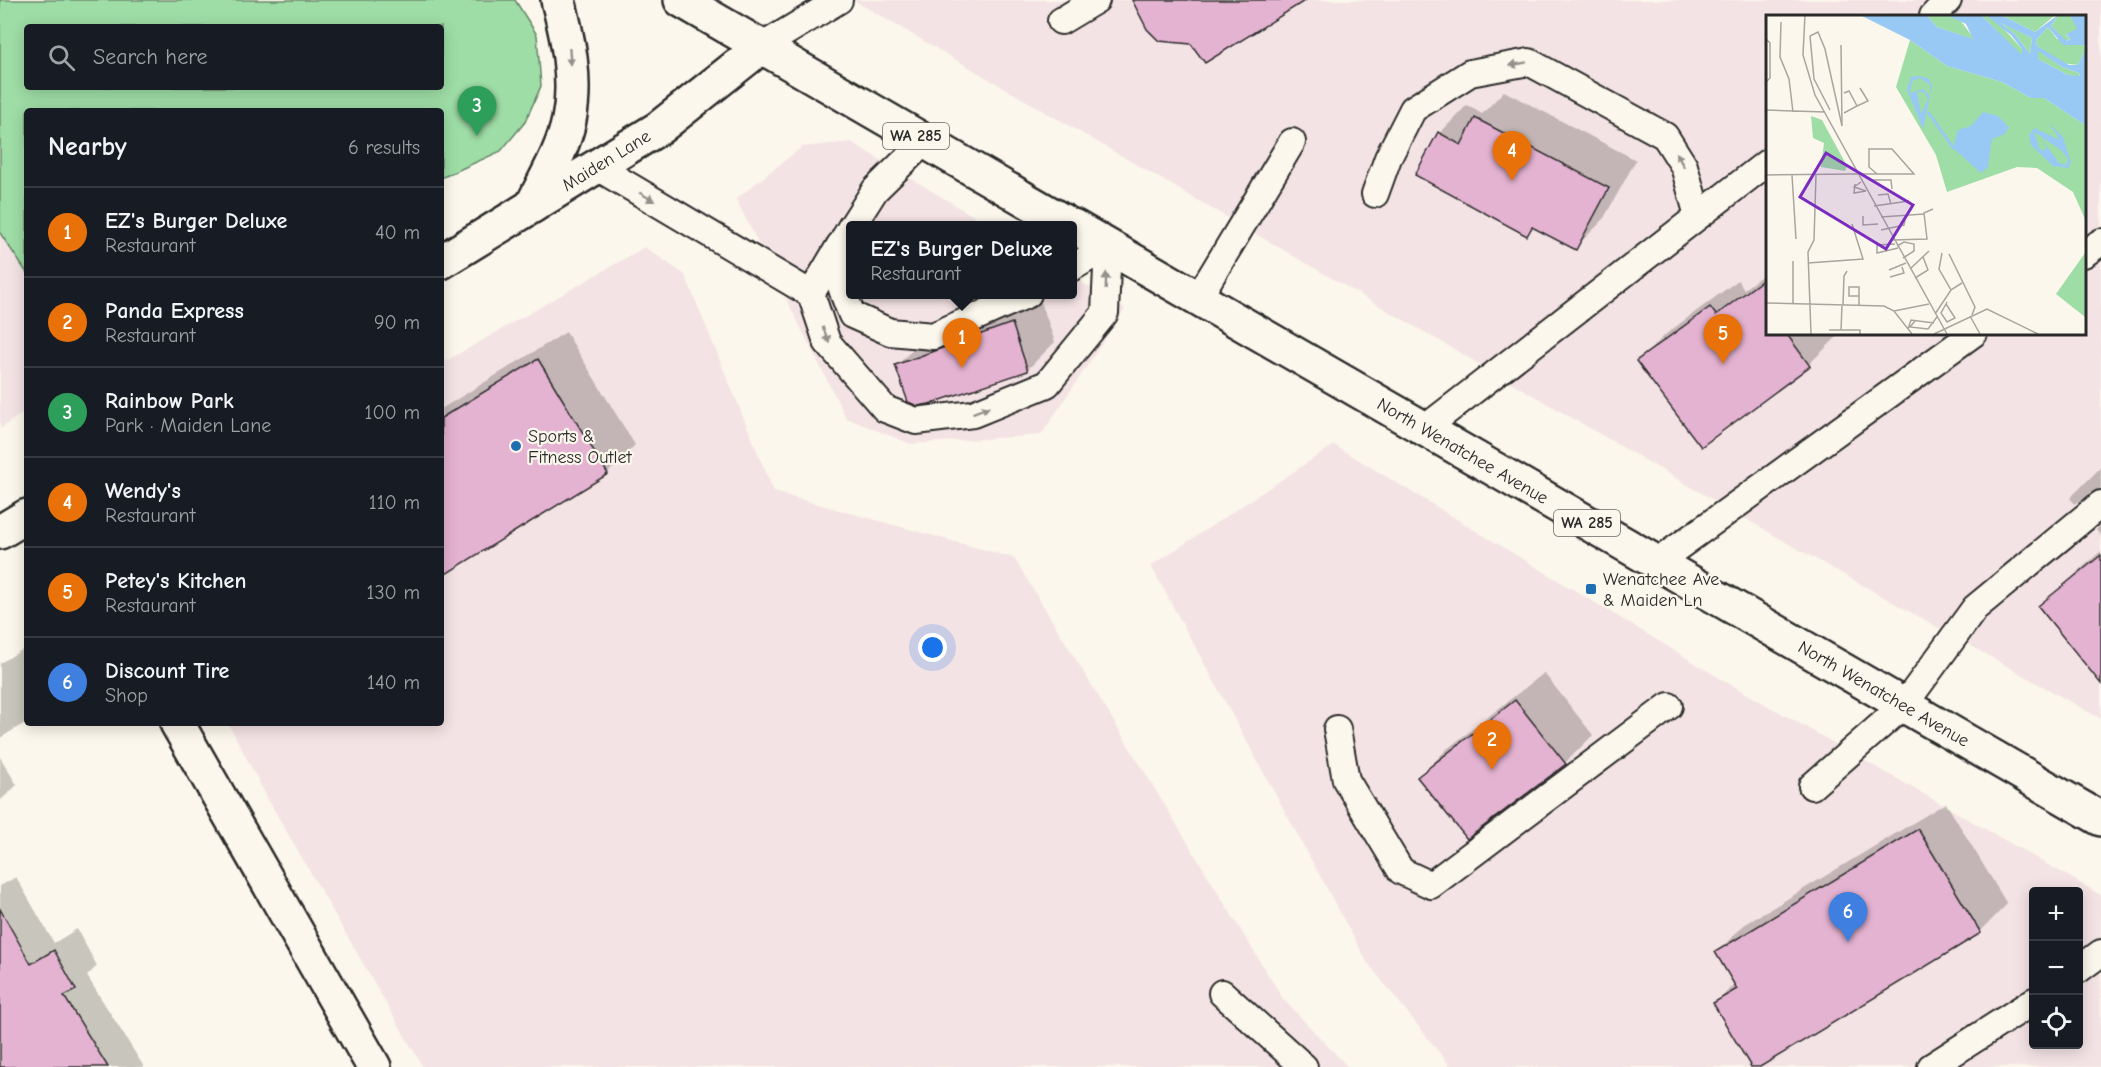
<!DOCTYPE html>
<meta charset="utf-8">
<style>
:root{--surface:#171b24;--page:#20242c;--text:#f1f3f6;--muted:#9ea1a6;--line:#363941;--accent:#2563eb}
body{margin:0;font-family:"Comic Neue",sans-serif;background:var(--page);color:var(--text)}
.controls{position:absolute;right:18px;bottom:18px;display:grid;overflow:hidden;border-radius:6px;box-shadow:0 3px 15px #0003}
.controls button{width:54px;height:54px;display:grid;place-items:center;padding:0;border:0;border-bottom:2px solid var(--line);background:var(--surface);color:var(--text);font:30px sans-serif}
.you{position:absolute;left:933px;top:648px;width:21px;height:21px;margin:-15px;border:4px solid #fff;border-radius:50%;background:#1a73e8;box-shadow:0 0 0 9px #1a73e833}
.badge{display:grid;place-items:center;width:39px;height:39px;border-radius:50%;background:var(--accent);color:#fff;font-size:20px;font-weight:700}
.pin{position:absolute;translate:-50% -50px;filter:drop-shadow(0 2px 3px #0008)}
.pin::after{content:'';position:absolute;top:32px;width:21px;height:18px;background:inherit;clip-path:polygon(0 0,100% 0,50% 100%)}
.popup{position:absolute;left:846px;top:221px;width:231px;height:78px;box-sizing:border-box;display:grid;place-content:center;border-radius:6px;background:var(--surface);filter:drop-shadow(0 2px 4px #0005);font-size:20px;white-space:nowrap;color:var(--muted)}
.popup b{font-size:22px;color:var(--text)}
.popup::after{content:'';position:absolute;left:50%;top:100%;margin-left:-12px;border:12px solid transparent;border-top-color:var(--surface)}
.list{margin:0;padding:0;list-style:none}
h2{display:flex;justify-content:space-between;align-items:center;height:78px;margin:0;padding:0 24px;font-size:26px}
h2 small{font-size:20px;font-weight:400;color:var(--muted)}
.list li{display:grid;grid-template-columns:39px 1fr auto;gap:18px;align-items:center;box-sizing:border-box;height:90px;padding:0 24px;border-top:2px solid var(--line)}
.list b{display:block;font-size:22px;white-space:nowrap}
.list p{margin:0;font-size:20px;white-space:nowrap;color:var(--muted)}
.list em{font-size:20px;font-style:normal;color:var(--muted)}
.icon{flex:none;width:33px;height:33px;fill:none;stroke:currentColor;stroke-width:2;stroke-linecap:round;stroke-linejoin:round}
.map{position:relative;flex:none;width:2101px;height:1067px;overflow:hidden}
.search{position:absolute;background:var(--surface);box-shadow:0 3px 15px #0003;left:24px;top:24px;width:420px;height:66px;display:flex;align-items:center;gap:15px;box-sizing:border-box;padding:0 21px;border-radius:6px;color:var(--muted);font-size:22px}
.panel{position:absolute;background:var(--surface);box-shadow:0 3px 15px #0003;left:24px;top:108px;width:420px;height:618px;border-radius:6px}
.map>svg:first-child{display:block}
.built{fill:#f4e3e4;fill-rule:evenodd}
.green{fill:#9edda6;stroke:#648468;stroke-width:1.5;fill-rule:evenodd}
.shadow{fill:#0003}
.building{fill:#e5b3d2;stroke:#2b2b2b;stroke-width:1.5}
.lines{fill:none;stroke-linecap:round;stroke-linejoin:round}
.service-casing{stroke:#2b2b2b;stroke-width:30}
.minor-casing{stroke:#2b2b2b;stroke-width:38}
.secondary-casing{stroke:#2b2b2b;stroke-width:38}
.primary-casing{stroke:#2b2b2b;stroke-width:38}
.service{stroke:#fbf7ec;stroke-width:26}
.minor{stroke:#fbf7ec;stroke-width:33}
.secondary{stroke:#fbf7ec;stroke-width:33}
.primary{stroke:#fbf7ec;stroke-width:33}
.oneway{fill:#93918c}
.poi-dot{fill:#1f6fb2;stroke:#fbf7ec;stroke-width:2}
.labels{text-anchor:middle;dominant-baseline:central;stroke-width:4.5;stroke-linejoin:round;paint-order:stroke}
.shield{fill:#fbf7ec;stroke:#696865;stroke-width:1.5}
.shield-label{font-size:16px;font-weight:bold;fill:#2b2b2b}
.street-label{font-size:18px;fill:#2b2b2b;stroke:#fbf7ec}
.poi-label{font-size:18px;fill:#2b2b2b;stroke:#fbf7ec;text-anchor:start}
.inset-river{fill:none;stroke:#97c9f4;stroke-width:3}
.inset-road{fill:none;stroke:#a8a59f;stroke-width:1.5}
.view{fill:#7b2cbf;fill-opacity:0.15;stroke:#7b2cbf;stroke-width:3}
.inset-edge{fill:none;stroke:#2b2b2b;stroke-width:3}
</style>
<div class="map">
<svg width="2101" height="1067" viewBox="0 0 2101 1067">
<rect width="100%" height="100%" fill="#fbf7ec"/>
<filter id="ink" filterUnits="userSpaceOnUse"><feTurbulence type="fractalNoise" baseFrequency=".0167" numOctaves="2"/><feDisplacementMap in="SourceGraphic" scale="12" xChannelSelector="R" yChannelSelector="G"/><feConvolveMatrix kernelMatrix="1 2 1 2 8 2 1 2 1" color-interpolation-filters="sRGB"/></filter>
<g filter="url(#ink)">
<!-- built -->
<g class="built">
<path d="M853,0H2101V719L1789,544ZM1768,16H2084V333H1768Z"/>
<polygon points="851,142 988,225 851,226 851,294 1073,294 1073,277 1125,309 1041,435 911,444 846,418 736,199 802,147"/>
<polygon points="0,233 27,273 27,410 0,429"/>
<polygon points="645,247 685,275 774,492 1014,558 1283,999 1348,1067 423,1067 269,801 228,723 441,723 441,364"/>
<path d="M1334,445L1723,680L2101,895V1067H1451L1367,962L1151,566ZM2034,892H2078V1044H2034Z"/>
</g>
<!-- green -->
<path class="green" d="M0,0H515L537,35L541,86L525,122L501,151L441,178V111H27V273L0,233ZM27,27H441V87H27Z"/>
<!-- shadow -->
<g class="shadow">
<polygon points="1504,91 1636,160 1603,220 1575,248 1535,226 1526,234 1440,133 1467,105 1482,114"/>
<polygon points="1768,271 1768,333 1834,333 1837,337 1809,364 1701,445 1638,362 1666,334 1738,280 1744,289"/>
<polygon points="1039,296 1055,342 1027,370 897,365 925,337"/>
<polygon points="566,332 635,445 608,473 441,575 441,409"/>
<polygon points="2101,467 2101,488 2075,504 2070,498"/>
<polygon points="2101,524 2101,536 2096,530"/>
<polygon points="2101,551 2101,671 2040,606"/>
<polygon points="27,647 27,722 0,738 0,663"/>
<polygon points="1544,673 1593,735 1565,763 1419,777 1447,749"/>
<polygon points="0,757 17,785 0,801"/>
<polygon points="1946,803 2007,904 1980,932 1757,1067 1753,1067 1715,1004 1735,983 1717,952 1744,925"/>
<polygon points="16,877 54,943 77,929 97,966 87,976 144,1067 7,1067 0,1055 0,886"/>
</g>
<!-- building -->
<g class="building">
<polygon points="1132,0 1306,0 1205,63 1191,44 1159,41 1147,29"/>
<polygon points="1475,118 1609,188 1576,250 1532,227 1527,236 1415,175 1438,132 1461,145"/>
<polygon points="1768,276 1768,333 1786,333 1810,366 1701,447 1636,361 1710,307 1716,315"/>
<polygon points="1012,323 1028,371 929,404 918,406 908,402 895,365"/>
<polygon points="538,359 608,474 441,577 441,418"/>
<polygon points="2101,555 2101,684 2038,606"/>
<polygon points="1515,700 1566,764 1467,839 1417,777"/>
<polygon points="1918,829 1981,933 1760,1067 1751,1067 1713,1003 1737,989 1715,952"/>
<polygon points="0,909 31,964 54,950 76,990 64,996 108,1067 0,1067"/>
</g>
<g class="lines">
<!-- service casing -->
<g class="service-casing">
<g id="service">
<polyline points="1933,16 1948,0"/>
<polyline points="1061,21 1096,0"/>
<polyline points="761,47 839,0"/>
<polyline points="597,167 811,294"/>
<polyline points="1375,194 1388,158 1413,109 1470,73 1529,62 1665,136 1684,166 1698,216"/>
<polyline points="852,226 875,190 925,141"/>
<path d="M851,227C829,260 838,281 852,315L890,332L933,336L1028,294"/>
<polyline points="840,245 811,294 827,342 885,409 916,421 973,414 1047,384 1105,313 1108,246"/>
<polyline points="2084,254 2101,242"/>
<polyline points="1073,267 1108,246"/>
<polyline points="1198,298 1292,142"/>
<polyline points="1424,429 1768,162"/>
<polyline points="1656,563 1974,333"/>
<polyline points="1337,729 1346,780 1401,871 1431,885 1669,706"/>
<polyline points="1812,786 1904,705 1975,608 2101,504"/>
<polyline points="2078,970 2101,953"/>
<polyline points="1222,993 1304,1067"/>
<polyline points="1931,1067 2034,1001"/>
</g>
</g>
<!-- minor casing -->
<g class="minor-casing">
<polyline id="minor" points="177,723 374,1067"/>
</g>
<!-- secondary casing -->
<g class="secondary-casing">
<g id="secondary">
<path id="s1" d="M441,262L659,128L761,47"/>
<polyline points="0,532 27,516"/>
</g>
</g>
<!-- primary casing -->
<g class="primary-casing">
<g id="primary">
<polyline points="681,0 1071,226"/>
<path d="M532,206C545,179 563,150 569,120C577,80 568,39 558,0"/>
<path id="s2" d="M1073,226L2101,819"/>
</g>
</g>
<!-- service -->
<use href="#service" class="service"/>
<!-- minor -->
<use href="#minor" class="minor"/>
<!-- secondary -->
<use href="#secondary" class="secondary"/>
<!-- primary -->
<use href="#primary" class="primary"/>
</g>
<!-- one-way arrows -->
<defs><path id="oneway-solid" d="M-6-.8H1V-3.2L6.5 0L1 3.2V.8H-6Z" transform="scale(1.5)"/></defs>
<g class="oneway">
<use href="#oneway-solid" transform="translate(570 57) rotate(86)"/>
<use href="#oneway-solid" transform="translate(1518 64) rotate(170)"/>
<use href="#oneway-solid" transform="translate(1680 160) rotate(-119)"/>
<use href="#oneway-solid" transform="translate(647 197) rotate(30)"/>
<use href="#oneway-solid" transform="translate(1106 281) rotate(-88)"/>
<use href="#oneway-solid" transform="translate(826 335) rotate(68)"/>
<use href="#oneway-solid" transform="translate(981 410) rotate(-20)"/>
</g>
</g>
<!-- markers -->
<g class="poi-dot">
<circle cx="516" cy="446" r="6"/>
<rect x="1585" y="583" width="12" height="12" rx="3"/>
</g>
<g class="labels">
<!-- shield labels -->
<g class="shield">
<rect x="883" y="123" width="66" height="26" rx="4.5"/>
<rect x="1554" y="510" width="66" height="26" rx="4.5"/>
</g>
<g class="shield-label">
<text x="916" y="136">WA 285</text>
<text x="1587" y="523">WA 285</text>
</g>
<!-- street labels -->
<g class="street-label">
<text stroke="none"><textPath href="#s1" startOffset="194">Maiden Lane</textPath></text>
<text stroke="none"><textPath href="#s2" startOffset="450">North Wenatchee Avenue</textPath></text>
<text stroke="none"><textPath href="#s2" startOffset="936">North Wenatchee Avenue</textPath></text>
</g>
<!-- poi labels -->
<g class="poi-label">
<text x="528" y="436">Sports &amp;<tspan x="528" dy="21">Fitness Outlet</tspan></text>
<text x="1603" y="579">Wenatchee Ave<tspan x="1603" dy="21">&amp; Maiden Ln</tspan></text>
</g>
</g>
<!-- overview -->
<g transform="translate(1766 15)">
<rect width="320" height="320" fill="#fbf7ec"/>
<path d="M160,0H181L194,5L209,25L171,12ZM215,0L228,3L256,34V41ZM235,0H289L269,17ZM292,0H304L311,8V15L300,20L304,24L300,26L285,11ZM234,7L266,23L264,39L249,19ZM282,12L291,24L312,29L318,27L319,35L312,50L295,48L271,31L270,25ZM144,25L181,51L236,67L265,83H278L319,110V204L307,177L271,153L251,152L181,177L170,140L130,72ZM272,35L296,52L313,58L314,62L302,60L272,44ZM45,101L56,105L81,151L79,156L55,152L58,128L47,123ZM319,238V302L290,279Z" fill="#9edda6"/>
<path d="M94,0H160L171,12L207,24L200,9L181,0H215L256,40V34L245,20L220,0H235L269,17L292,0L285,11L301,26L304,24L300,19L311,14L304,0H319V30H297L282,12L270,25L271,31L303,50H312L319,35V110L278,83H265L236,67L181,51L144,25ZM235,8L266,23L264,39L249,19ZM272,36L296,52L313,58L314,61L302,60L272,44ZM152,61L162,63L166,71L157,114L141,74L145,62ZM154,63L164,70V81L157,74L144,78L146,66ZM151,77H158L162,84L155,99ZM217,97L232,101L243,112L239,119L226,124L222,152L215,158L187,133L192,115L205,111ZM283,108L297,122L305,148L302,153L287,151L265,130L263,120L268,113L294,125ZM268,117L295,135L302,144L300,150L293,148L275,123L281,134L274,135Z" fill="#97c9f4" fill-rule="evenodd"/>
<path class="inset-river" d="M162,97L188,134"/>
<path class="inset-road" d="M39,0L37,40L49,80L181,319M15,7L14,42L23,64L27,97M0,24L4,28V63L0,67M91,91L102,86L94,73M0,95L59,97M64,95L48,64L44,21L52,17L59,34L76,111L75,30M78,98L91,91L83,76L78,78M0,127V153M90,159H148L126,134H103V152L111,159M0,160L90,159M26,160L30,224M103,165H125L126,174M95,167L88,172L100,176M89,169L88,178L100,176M112,180L122,179L125,189M108,191L143,186M97,201V210L112,209M115,202L158,199M115,215L138,210L139,205M127,225L161,224L158,198L167,194M129,229L111,230V238L132,233M131,231L138,227L148,229V236L137,243M176,238L173,254L185,275L196,268M183,239L209,292L206,300M42,248L97,244L86,209M144,254L163,236M123,255L140,248M124,262L138,258L136,252M149,263L162,255L157,242M0,288L118,291L128,296L146,319M27,289V246M180,289L189,303L181,307L175,298L180,289L181,287M77,290L78,261L81,256M93,290V272H83V281H93M128,296L163,289M169,299L185,275M204,301L214,319M149,306L144,312L162,314L171,302M142,314L145,305L168,308M63,315H94V319M75,315L76,290M45,319L42,237L48,225L50,160M168,319L221,294L272,319"/>
<path class="view" d="M60,138L147,190L120,234L34,182Z"/>
<rect width="320" height="320" class="inset-edge"/>
</g>
</svg>
<div class="controls">
<button>+</button>
<button>−</button>
<button><svg class="icon" aria-label="locate" viewBox="0 0 24 24"><circle cx="12" cy="12" r="6"/><path d="M12 2v4M12 18v4M2 12h4M18 12h4"/></svg></button>
</div>
<div class="you"></div>
<div class="pin badge" style="left:962px;top:368px;background:#e8710a">1</div>
<div class="popup"><b>EZ's Burger Deluxe</b>Restaurant</div>
<div class="pin badge" style="left:1492px;top:770px;background:#e8710a">2</div>
<div class="pin badge" style="left:477px;top:136px;background:#2e9e5b">3</div>
<div class="pin badge" style="left:1512px;top:181px;background:#e8710a">4</div>
<div class="pin badge" style="left:1723px;top:364px;background:#e8710a">5</div>
<div class="pin badge" style="left:1848px;top:942px;background:#3f7fe0">6</div>
<div class="search"><svg class="icon" aria-label="search" viewBox="0 0 24 24"><circle cx="10" cy="10" r="6"/><path d="M15 15l6 6"/></svg>Search here</div>
<section class="panel">
<h2>Nearby<small>6 results</small></h2>
<ul class="list">
<li><span class="badge" style="background:#e8710a">1</span><div><b>EZ's Burger Deluxe</b><p>Restaurant</p></div><em>40 m</em></li>
<li><span class="badge" style="background:#e8710a">2</span><div><b>Panda Express</b><p>Restaurant</p></div><em>90 m</em></li>
<li><span class="badge" style="background:#2e9e5b">3</span><div><b>Rainbow Park</b><p>Park · Maiden Lane</p></div><em>100 m</em></li>
<li><span class="badge" style="background:#e8710a">4</span><div><b>Wendy's</b><p>Restaurant</p></div><em>110 m</em></li>
<li><span class="badge" style="background:#e8710a">5</span><div><b>Petey's Kitchen</b><p>Restaurant</p></div><em>130 m</em></li>
<li><span class="badge" style="background:#3f7fe0">6</span><div><b>Discount Tire</b><p>Shop</p></div><em>140 m</em></li>
</ul>
</section>
</div>
